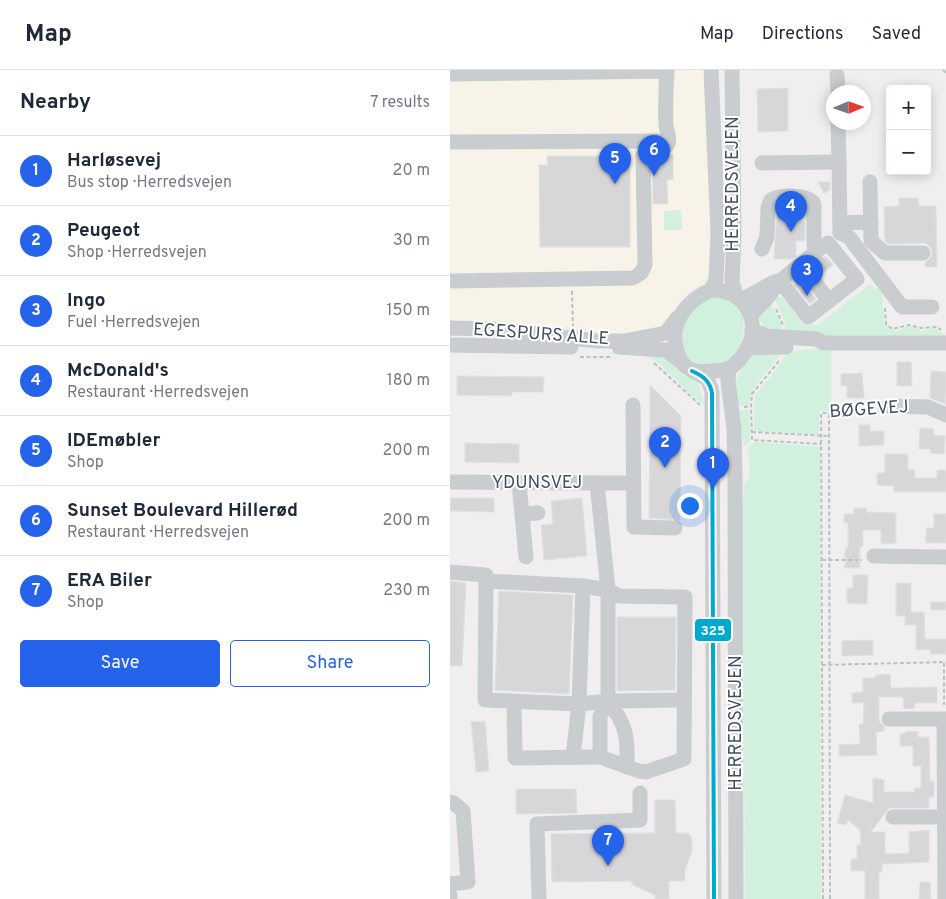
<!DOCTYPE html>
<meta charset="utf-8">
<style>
:root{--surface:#fff;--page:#f2f2f3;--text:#1f2937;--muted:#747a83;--line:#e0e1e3;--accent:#2563eb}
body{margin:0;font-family:Overpass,sans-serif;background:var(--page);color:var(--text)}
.controls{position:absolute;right:15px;top:15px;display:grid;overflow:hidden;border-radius:5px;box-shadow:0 2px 12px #0003}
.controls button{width:45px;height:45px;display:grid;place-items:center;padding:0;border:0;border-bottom:1px solid var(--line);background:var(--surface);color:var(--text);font:25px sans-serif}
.compass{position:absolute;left:376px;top:15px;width:45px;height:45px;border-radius:50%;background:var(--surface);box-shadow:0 2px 12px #0003;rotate:88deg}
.you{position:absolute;left:239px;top:435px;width:18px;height:18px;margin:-12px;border:4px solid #fff;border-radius:50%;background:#1a73e8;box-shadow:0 0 0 8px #1a73e833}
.badge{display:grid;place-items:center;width:32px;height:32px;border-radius:50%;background:var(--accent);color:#fff;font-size:16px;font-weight:700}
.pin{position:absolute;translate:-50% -41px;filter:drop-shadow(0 1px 2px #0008)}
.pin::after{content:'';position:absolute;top:26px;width:18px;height:15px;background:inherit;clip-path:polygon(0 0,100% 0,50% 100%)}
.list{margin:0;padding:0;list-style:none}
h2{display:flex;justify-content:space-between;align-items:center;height:65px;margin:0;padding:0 20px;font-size:21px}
h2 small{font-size:16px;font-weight:400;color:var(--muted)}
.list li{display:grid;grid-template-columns:32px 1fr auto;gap:15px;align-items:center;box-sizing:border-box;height:70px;padding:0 20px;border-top:1px solid var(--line)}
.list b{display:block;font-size:19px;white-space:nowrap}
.list p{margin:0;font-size:16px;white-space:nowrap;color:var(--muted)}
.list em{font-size:16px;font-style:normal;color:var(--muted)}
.actions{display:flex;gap:10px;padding:15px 20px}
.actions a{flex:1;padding:11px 0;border:1px solid var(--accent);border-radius:5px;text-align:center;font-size:18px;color:var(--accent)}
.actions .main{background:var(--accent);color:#fff}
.map{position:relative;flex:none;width:496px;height:829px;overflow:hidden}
header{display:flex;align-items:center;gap:30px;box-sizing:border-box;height:70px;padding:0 25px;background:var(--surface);border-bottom:1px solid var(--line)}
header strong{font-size:24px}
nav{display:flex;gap:28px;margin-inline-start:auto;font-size:18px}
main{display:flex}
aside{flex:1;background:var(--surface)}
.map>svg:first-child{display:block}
.commercial{fill:#f7f3e9}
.green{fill:#d1f0de}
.building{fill:#d7d6d9;stroke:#e1e0e1}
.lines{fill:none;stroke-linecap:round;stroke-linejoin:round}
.minor-tunnel{stroke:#ceced1;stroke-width:15;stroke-dasharray:15 8;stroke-linecap:butt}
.path{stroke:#b6c4c0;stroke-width:2;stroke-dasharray:4 2.5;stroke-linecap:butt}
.minor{stroke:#cacdd0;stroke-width:15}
.bus-1-casing{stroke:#fff;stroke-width:8}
.bus-1{stroke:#00a9ce;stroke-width:4}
.labels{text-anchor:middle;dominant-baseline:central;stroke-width:4;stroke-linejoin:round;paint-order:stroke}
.street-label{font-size:18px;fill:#44505d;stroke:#fff}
.line-badge{stroke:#fff;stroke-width:2}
.badge-label{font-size:14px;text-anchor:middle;font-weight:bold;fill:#fff}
</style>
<header>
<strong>Map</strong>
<nav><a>Map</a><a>Directions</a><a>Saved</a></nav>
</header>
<main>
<aside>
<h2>Nearby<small>7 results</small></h2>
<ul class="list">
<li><span class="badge">1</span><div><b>Harløsevej</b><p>Bus stop · Herredsvejen</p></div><em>20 m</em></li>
<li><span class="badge">2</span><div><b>Peugeot</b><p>Shop · Herredsvejen</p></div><em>30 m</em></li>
<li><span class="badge">3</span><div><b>Ingo</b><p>Fuel · Herredsvejen</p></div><em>150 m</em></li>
<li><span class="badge">4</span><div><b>McDonald's</b><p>Restaurant · Herredsvejen</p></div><em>180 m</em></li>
<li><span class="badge">5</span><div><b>IDEmøbler</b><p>Shop</p></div><em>200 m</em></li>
<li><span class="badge">6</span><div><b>Sunset Boulevard Hillerød</b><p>Restaurant · Herredsvejen</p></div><em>200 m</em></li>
<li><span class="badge">7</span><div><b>ERA Biler</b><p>Shop</p></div><em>230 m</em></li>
</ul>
<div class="actions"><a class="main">Save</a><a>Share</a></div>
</aside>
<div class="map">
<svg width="496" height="829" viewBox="0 0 496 829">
<rect width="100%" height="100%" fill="#f0eeee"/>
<!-- commercial -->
<polygon class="commercial" points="0,0 256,0 261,180 259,204 250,214 231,229 222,243 218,252 205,259 158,267 137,261 137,259 116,257 115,260 98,262 0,252"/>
<!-- green -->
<g class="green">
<polygon points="231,140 232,160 214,160 214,141"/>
<path d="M419,215L432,221L434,254L441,260H445V262L459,256L469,259L470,261C485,260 479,254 495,265V267H367L336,265L335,252L325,230L327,227L333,228L354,255H368Z"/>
<path d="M269,227C313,234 291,299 261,297C256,297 247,295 243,293C238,290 236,285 235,280C226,256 243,230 269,227Z"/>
<polygon points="320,232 331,253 332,263 315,259 309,247"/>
<polygon points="366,279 381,279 381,341 369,341 369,365 304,361 305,326 333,290 336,282"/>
<polygon points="162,281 213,285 233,305 248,313 255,335 247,330 205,290 188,285 160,284"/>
<path d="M310,283L331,284C320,300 300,314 299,335L288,336C286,320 283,309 294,296C299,290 302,286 310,283Z"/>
<polygon points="289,340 299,340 300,371 294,377"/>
<polygon points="305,372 370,377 371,829 295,829 292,434 295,412 298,412 300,400 298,377"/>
</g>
<!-- building -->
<g class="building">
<polygon points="338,18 338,61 308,62 307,19"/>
<polygon points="219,85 223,85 223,109 217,110 218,134 203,134 202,89"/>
<polygon points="97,86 168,86 168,95 180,95 180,177 90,177 89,95 98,95"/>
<polygon points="368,112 380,112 380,120 374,123"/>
<polygon points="449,128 468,128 469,136 486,136 487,197 475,197 475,192 481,188 482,183 481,178 475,173 438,174 435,171 434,137 449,136"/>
<polygon points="337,136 347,136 346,152 355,152 355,171 346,171 346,186 342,189 324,189 327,140 328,137"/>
<polygon points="376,186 383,195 371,205 364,196"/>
<polygon points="351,210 366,229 360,234 345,215"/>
<polygon points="447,292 461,292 462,316 447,316"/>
<polygon points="481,301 496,302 495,334 480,328"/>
<polygon points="412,303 414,328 397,328 397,316 391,316 391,304"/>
<polygon points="7,306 94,307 93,322 62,322 62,326 7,325"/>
<polygon points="200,315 231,346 230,450 199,448"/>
<polygon points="409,355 420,355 420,361 434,361 434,375 409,376"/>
<polygon points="470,358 484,359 484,365 495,366 494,384 480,383 480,379 469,379"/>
<polygon points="15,373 69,374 69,393 15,392"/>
<polygon points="435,384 458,384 458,400 465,400 465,408 487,408 487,400 496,400 496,422 444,422 444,416 427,415 427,403 435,403"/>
<polygon points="0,428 44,428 44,442 0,441"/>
<polygon points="132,428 137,486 94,490 91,455 103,454 101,431"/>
<polygon points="404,438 416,438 416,442 446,443 446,473 431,474 431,460 413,460 413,477 410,477 410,498 395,498 395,482 396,478 398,478 398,453 394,453 394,444 404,444"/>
<polygon points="484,444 496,444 496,473 476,473 476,458 484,458"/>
<polygon points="403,505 418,505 417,534 397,533 397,518 403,518"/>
<polygon points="0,511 16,513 12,596 0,596"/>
<polygon points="446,513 461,513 461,542 474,542 475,569 496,569 496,584 480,584 480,579 466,580 466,555 455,555 455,546 446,546"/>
<polygon points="49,521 123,525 119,624 45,620"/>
<polygon points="480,532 496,532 496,540 481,540"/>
<polygon points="167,547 226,547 225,620 167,621"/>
<polygon points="423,570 423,585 392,586 392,571"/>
<polygon points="440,604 441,618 487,617 487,633 465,633 465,638 454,639 453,627 429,627 429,651 434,656 434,661 426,662 427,685 389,686 389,675 410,674 409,654 413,654 414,633 402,633 402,623 413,622 413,608 425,608 426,605"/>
<polygon points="35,651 39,701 26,702 21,652"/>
<polygon points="468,661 468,667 479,667 480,711 484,711 484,727 479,727 479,738 439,738 421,762 435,762 435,784 459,783 459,762 479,760 479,792 432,794 432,802 429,802 429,829 415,829 415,801 401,801 401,789 407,789 407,775 411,775 410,760 398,750 396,755 387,753 395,725 423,733 423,708 434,710 434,722 464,722 464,718 471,718 471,696 463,696 463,676 450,676 450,664 455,664 455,662"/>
<polygon points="66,719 126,719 127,743 66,744"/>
<polygon points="205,730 225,730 226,763 239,763 242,770 242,781 235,800 235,811 219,811 219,829 205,829 205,825 183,815 181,811 102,812 101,764 205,763"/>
<polygon points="470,812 480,812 481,829 469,829"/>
</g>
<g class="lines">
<!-- minor-tunnel -->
<polyline class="minor-tunnel" points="363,199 377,188"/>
<!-- path -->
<g class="path">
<polyline points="493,0 496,3"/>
<polyline points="122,221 123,256"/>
<polyline points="435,238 436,254 442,259 459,255 471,258 487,257 491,260"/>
<polyline points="326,239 333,255"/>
<polyline points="130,287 160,287"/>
<polyline points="329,291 302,324 301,336 302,370 371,374"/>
<polyline points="204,293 250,335"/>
<polyline points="294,337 301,336"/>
<polyline points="379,344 380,829"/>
<polyline points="302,362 378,366"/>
<polyline points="372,490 412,490"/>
<polyline points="494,593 494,635"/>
<polyline points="372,595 496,592"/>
<polyline points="373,829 371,343 429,342"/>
</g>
<!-- minor -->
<g class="minor">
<polyline points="282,0 284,164 282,212 287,227"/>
<path d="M0,4L217,1C216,19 215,38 216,56C217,62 221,70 217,75C211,83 199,75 193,85L195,195L191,203L183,208L0,211"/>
<polyline points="387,5 388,22"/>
<polyline points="0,72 208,71"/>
<polyline points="389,92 390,163"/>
<polyline points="312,93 389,92 388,52"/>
<polyline points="420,112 421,171 435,183 473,183"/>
<polyline points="390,153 421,152"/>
<polyline points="390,163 399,167 452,237 482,237"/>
<path d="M312,179L317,167L318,138L321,130C330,125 355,124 363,132L364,136V173L365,182"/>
<polyline points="351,194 379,231"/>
<polyline points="330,211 358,247 407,209 378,173"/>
<path d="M261,220C296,220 312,251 296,281C292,287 287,294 280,298C275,300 268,301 262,301C253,302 243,302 236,297C231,293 229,287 227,280C218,254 237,230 261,220Z"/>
<polyline points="261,220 266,210 268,163 261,0"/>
<polyline points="291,230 324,212 329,211"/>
<polyline points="301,245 318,227 330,211 372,177"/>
<polyline points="0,258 42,259 147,271 174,271 216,263 227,248"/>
<polyline points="302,260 317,266 366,269 374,273 496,273"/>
<polyline points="0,275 121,277"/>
<polyline points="169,277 216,280 230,291"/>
<polyline points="297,278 336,277"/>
<polyline points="279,298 278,311 284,359 285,406 286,829"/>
<path d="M242,301C254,306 260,309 262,323L264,829"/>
<polyline points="183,335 184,457 225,458"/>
<polyline points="439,336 478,337 496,345"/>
<polyline points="0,412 147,413 158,520 158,631 150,646 150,687 189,701 196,702 234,689 235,527 169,526 158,520 133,516"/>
<polyline points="69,413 76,487"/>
<polyline points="147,413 183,413"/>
<polyline points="72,444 88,443"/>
<polyline points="424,486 496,487"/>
<polyline points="0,502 36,505 36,511 35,630 129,634 133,516 36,511"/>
<path d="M158,631C176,654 178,667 177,697"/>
<polyline points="64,632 65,688 150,687"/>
<polyline points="439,649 496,649"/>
<polyline points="494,649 495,829"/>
<polyline points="123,687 129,634 158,631 234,630"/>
<polyline points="0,732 4,733 13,741 18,812 0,814"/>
<polyline points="443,747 496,747"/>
<polyline points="0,825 0,829"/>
<polyline points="89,829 87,754 190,750 190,723"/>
</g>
<!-- bus-1 casing -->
<g class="bus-1-casing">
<path id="bus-1" d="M242,301C253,306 260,311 262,323L264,829"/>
</g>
<!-- bus-1 -->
<use href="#bus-1" class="bus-1"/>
</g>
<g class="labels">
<!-- street labels -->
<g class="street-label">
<text transform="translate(283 114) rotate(-90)">HERREDSVEJEN</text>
<text transform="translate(91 265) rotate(4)">EGESPURS ALLE</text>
<text transform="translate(419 340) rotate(-4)">BØGEVEJ</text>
<text x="87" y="413">YDUNSVEJ</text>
<text transform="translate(286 653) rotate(-90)">HERREDSVEJEN</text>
</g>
</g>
<rect class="line-badge" x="244" y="548" width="38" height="24" rx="5" fill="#00a9ce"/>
<g class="badge-label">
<text x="263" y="565">325</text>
</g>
</svg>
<div class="controls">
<button>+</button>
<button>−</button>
</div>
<svg class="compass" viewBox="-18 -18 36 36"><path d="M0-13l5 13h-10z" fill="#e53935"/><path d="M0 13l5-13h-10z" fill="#747a83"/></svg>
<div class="you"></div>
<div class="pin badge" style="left:263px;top:419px">1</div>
<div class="pin badge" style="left:215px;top:398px">2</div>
<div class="pin badge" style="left:357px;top:226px">3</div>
<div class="pin badge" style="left:341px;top:162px">4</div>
<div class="pin badge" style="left:165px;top:114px">5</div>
<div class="pin badge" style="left:204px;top:106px">6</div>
<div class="pin badge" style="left:158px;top:796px">7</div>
</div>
</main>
